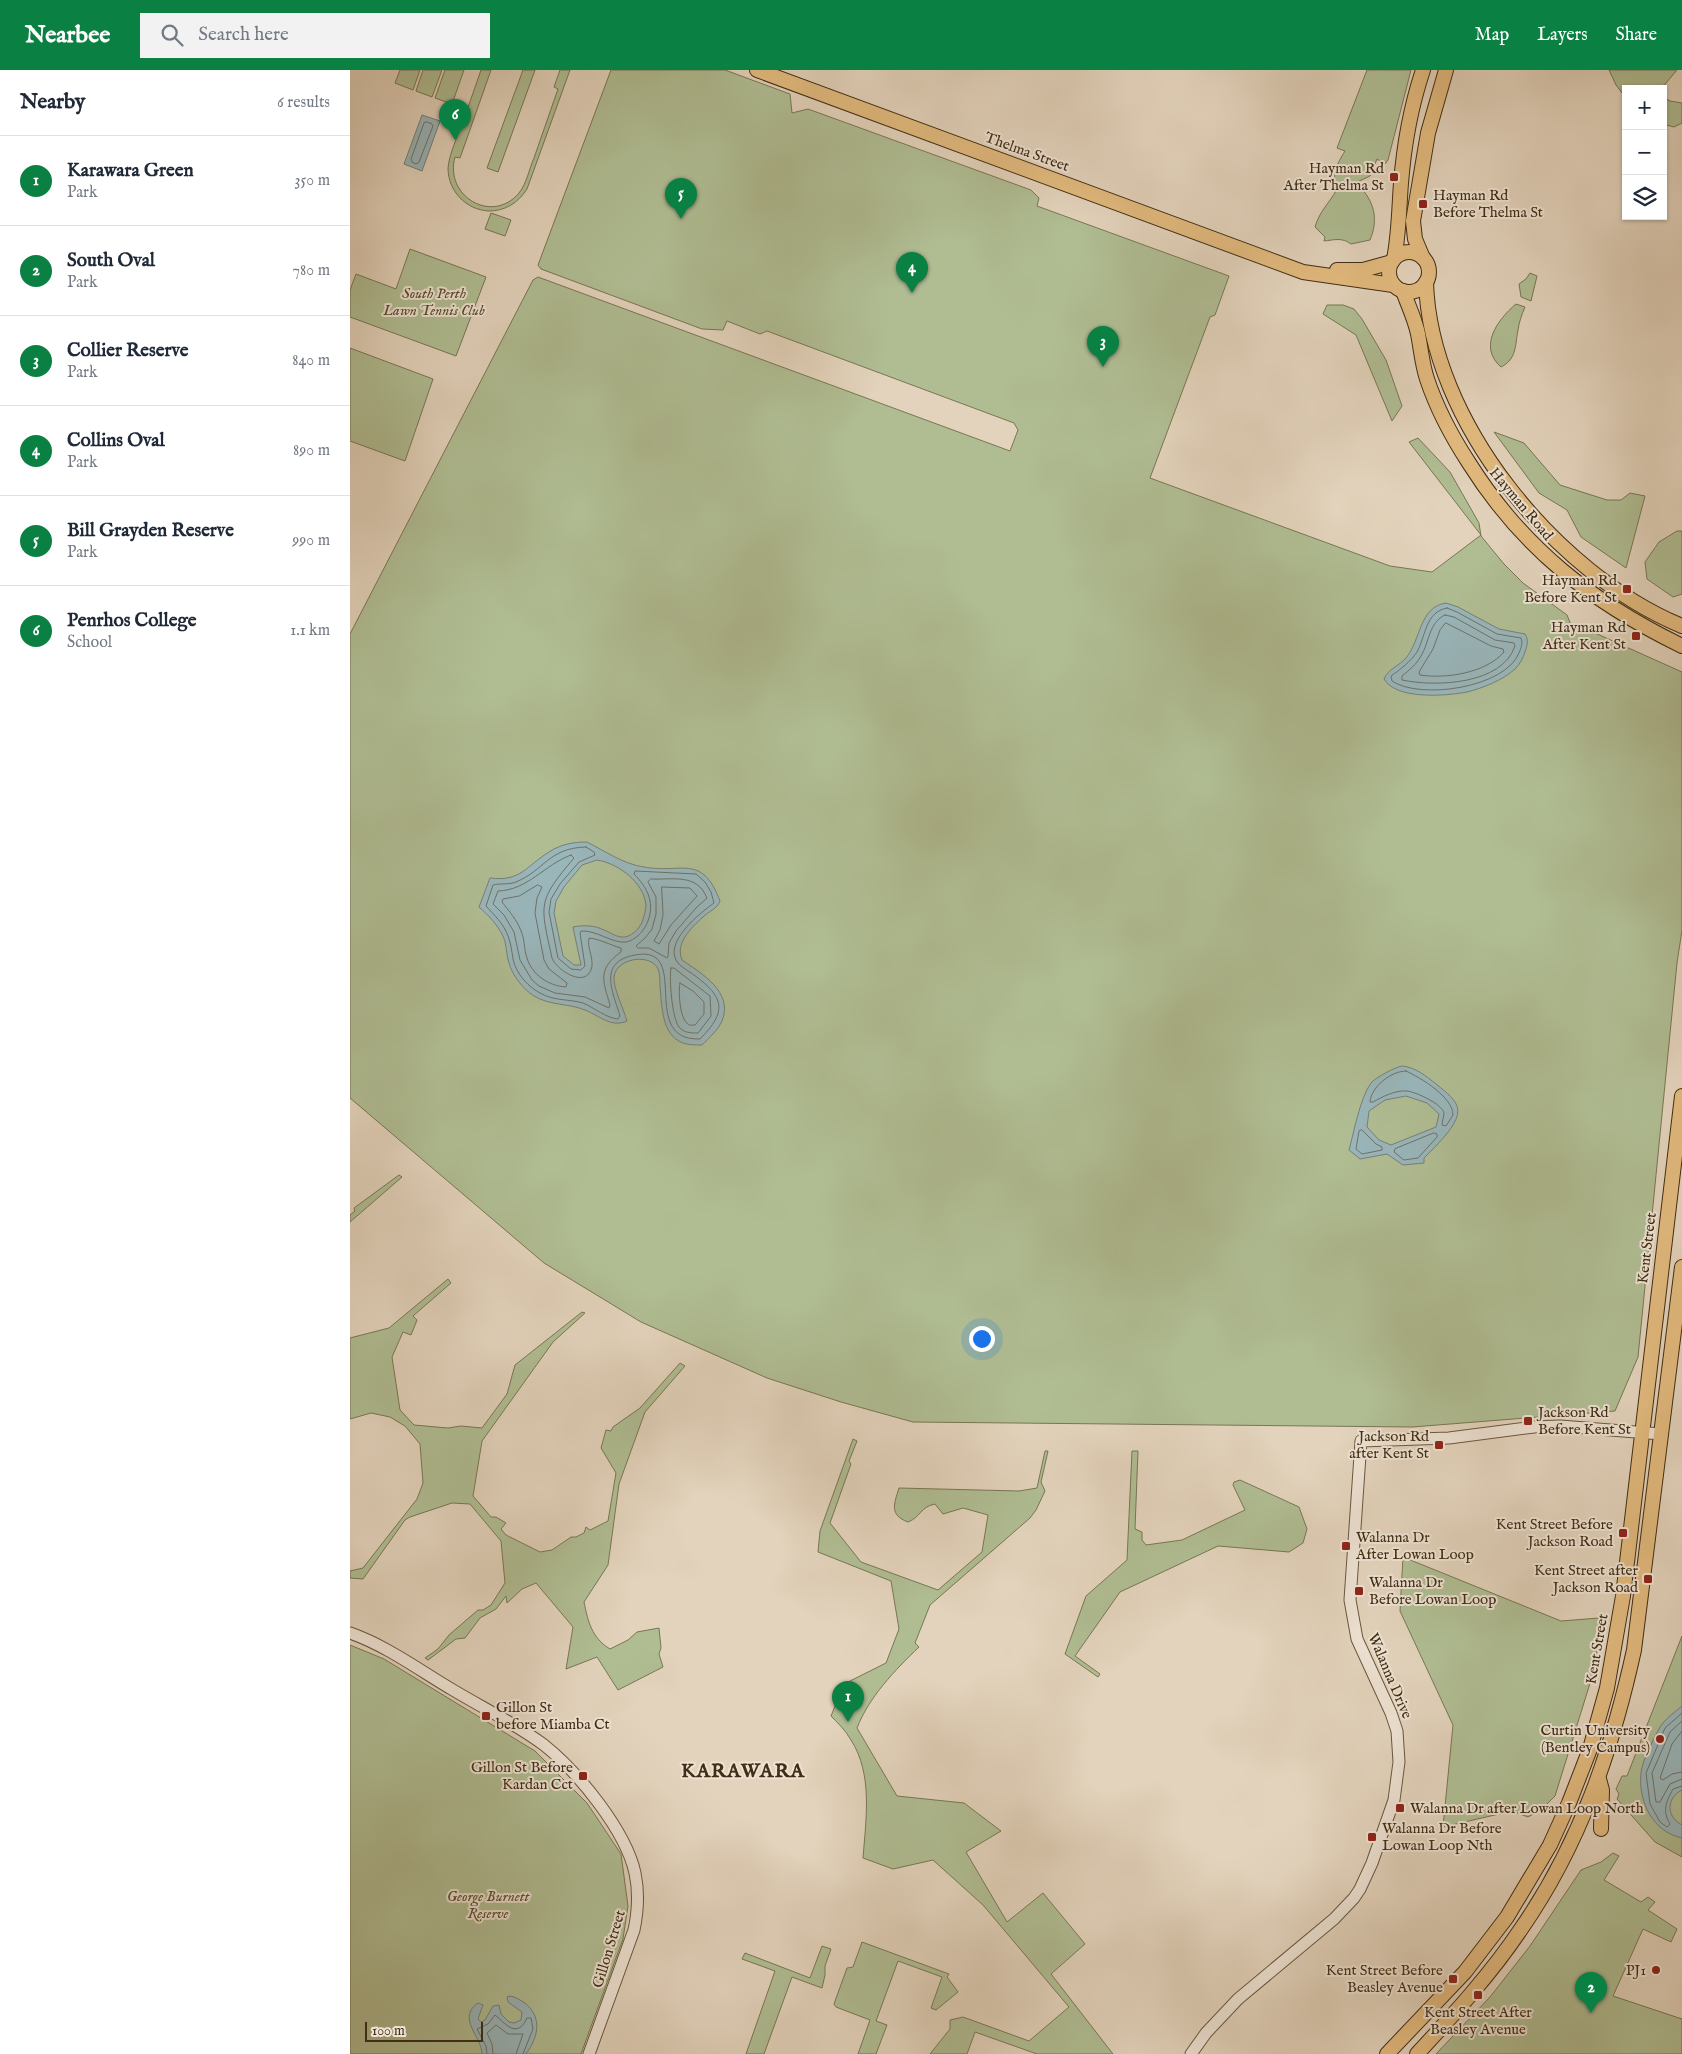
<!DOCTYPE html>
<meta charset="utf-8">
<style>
:root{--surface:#fff;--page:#f2f2f3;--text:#1f2937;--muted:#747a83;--line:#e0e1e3;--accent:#0b8043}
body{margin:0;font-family:"IM FELL English",serif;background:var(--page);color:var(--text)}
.controls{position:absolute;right:15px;top:15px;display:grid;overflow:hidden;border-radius:0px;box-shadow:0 1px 4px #0004}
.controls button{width:45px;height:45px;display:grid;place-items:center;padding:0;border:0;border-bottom:1px solid var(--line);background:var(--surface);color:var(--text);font:25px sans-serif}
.scale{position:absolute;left:15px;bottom:12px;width:118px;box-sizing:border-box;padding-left:5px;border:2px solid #422e14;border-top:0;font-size:14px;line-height:18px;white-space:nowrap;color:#422e14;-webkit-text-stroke:4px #ede2d3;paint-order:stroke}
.you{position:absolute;left:631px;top:1268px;width:18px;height:18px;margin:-12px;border:4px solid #fff;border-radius:50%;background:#1a73e8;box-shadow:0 0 0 8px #1a73e833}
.badge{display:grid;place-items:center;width:32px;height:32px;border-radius:50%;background:var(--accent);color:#fff;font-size:16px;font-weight:700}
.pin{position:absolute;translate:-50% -41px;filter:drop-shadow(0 1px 2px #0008)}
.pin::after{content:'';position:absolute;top:26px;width:18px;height:15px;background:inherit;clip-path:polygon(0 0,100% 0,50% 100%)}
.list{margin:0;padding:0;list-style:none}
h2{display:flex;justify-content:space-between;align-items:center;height:65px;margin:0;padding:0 20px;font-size:21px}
h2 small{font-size:16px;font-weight:400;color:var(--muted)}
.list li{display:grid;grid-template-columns:32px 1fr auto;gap:15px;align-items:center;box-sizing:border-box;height:90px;padding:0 20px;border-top:1px solid var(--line)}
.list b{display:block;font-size:19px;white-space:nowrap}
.list p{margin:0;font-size:16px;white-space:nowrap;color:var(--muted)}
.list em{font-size:16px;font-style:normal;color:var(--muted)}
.icon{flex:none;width:28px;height:28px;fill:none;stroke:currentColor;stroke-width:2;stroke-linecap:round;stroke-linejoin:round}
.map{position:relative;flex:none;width:1332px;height:1984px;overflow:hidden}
header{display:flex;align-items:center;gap:30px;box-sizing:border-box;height:70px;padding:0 25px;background:var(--accent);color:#fff}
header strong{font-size:24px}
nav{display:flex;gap:28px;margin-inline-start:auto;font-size:18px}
.search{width:350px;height:45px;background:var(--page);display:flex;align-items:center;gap:12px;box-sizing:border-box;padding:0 18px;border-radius:0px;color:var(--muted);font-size:19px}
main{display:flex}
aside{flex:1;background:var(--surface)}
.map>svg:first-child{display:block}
.green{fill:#b0bd93;stroke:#797654}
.water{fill:#99b6bb;stroke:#768078;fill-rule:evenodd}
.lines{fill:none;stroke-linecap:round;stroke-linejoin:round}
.shore{stroke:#6e7268;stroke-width:1}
.minor-casing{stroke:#6a573e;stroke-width:13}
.major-casing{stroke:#422e14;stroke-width:16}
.minor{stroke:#ede2d3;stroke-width:11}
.major{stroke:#e2ba7e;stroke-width:14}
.poi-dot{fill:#8f2418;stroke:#ede2d3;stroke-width:2}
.labels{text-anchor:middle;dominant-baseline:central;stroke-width:4;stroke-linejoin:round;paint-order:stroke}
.street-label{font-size:15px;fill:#422e14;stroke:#ede2d3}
.poi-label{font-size:15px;fill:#422e14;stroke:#ede2d3;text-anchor:end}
.park-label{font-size:15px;font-style:italic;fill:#584b2d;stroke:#ede2d3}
.district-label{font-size:20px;font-weight:bold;letter-spacing:1px;fill:#422e14;stroke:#ede2d3}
</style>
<header>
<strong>Nearbee</strong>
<div class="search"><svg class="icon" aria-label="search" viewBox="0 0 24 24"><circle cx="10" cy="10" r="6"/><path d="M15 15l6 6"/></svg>Search here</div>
<nav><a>Map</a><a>Layers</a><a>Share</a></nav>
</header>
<main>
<aside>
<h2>Nearby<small>6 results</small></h2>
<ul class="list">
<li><span class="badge">1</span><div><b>Karawara Green</b><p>Park</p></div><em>350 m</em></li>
<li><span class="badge">2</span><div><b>South Oval</b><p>Park</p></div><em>780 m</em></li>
<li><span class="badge">3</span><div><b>Collier Reserve</b><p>Park</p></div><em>840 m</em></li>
<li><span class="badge">4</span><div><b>Collins Oval</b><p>Park</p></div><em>890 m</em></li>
<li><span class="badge">5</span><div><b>Bill Grayden Reserve</b><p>Park</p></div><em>990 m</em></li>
<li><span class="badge">6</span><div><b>Penrhos College</b><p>School</p></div><em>1.1 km</em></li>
</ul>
</aside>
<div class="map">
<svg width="1332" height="1984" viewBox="0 0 1332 1984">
<rect width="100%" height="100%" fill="#e3d3bc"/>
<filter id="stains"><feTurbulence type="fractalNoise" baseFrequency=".004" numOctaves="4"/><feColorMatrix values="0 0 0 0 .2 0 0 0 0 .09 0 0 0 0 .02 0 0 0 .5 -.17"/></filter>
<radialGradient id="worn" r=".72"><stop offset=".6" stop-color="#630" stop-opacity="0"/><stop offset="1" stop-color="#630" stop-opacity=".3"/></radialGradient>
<!-- green -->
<g class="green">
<polygon points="50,0 70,0 63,20 45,13"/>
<polygon points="73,0 92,0 82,27 66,21"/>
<polygon points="95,0 114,0 102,34 85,28"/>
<path d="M131,0H141L110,88L105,87C94,126 142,155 169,123C177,113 179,99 184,88C192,65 200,42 208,19L204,17L210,0H220L177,119C168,133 155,141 139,141C116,140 98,121 98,98C99,86 105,73 109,61C117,41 124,20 131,0Z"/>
<polygon points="173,0 185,0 148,102 137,98"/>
<polygon points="261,0 375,0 440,24 442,43 458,39 681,120 689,128 687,136 879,206 865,245 860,247 800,408 1040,496 1082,502 1131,465 1059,372 1068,368 1100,402 1129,453 1131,466 1154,494 1173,513 1217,545 1222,557 1232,563 1245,563 1332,602 1332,860 1327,893 1288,1287 1265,1341 1062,1357 563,1352 491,1332 417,1308 291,1252 194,1193 0,1028 0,564 183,210 188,207 660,381 668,360 664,353 417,261 410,264 377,251 373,260 352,259 191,199 188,195"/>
<path d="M1017,0H1061L1038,90L1035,94L1027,89L1020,106L1003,114L1001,118L1012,119C1025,134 1028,151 1020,170L1001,174C992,167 984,170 974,171L975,167L965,157C970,140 979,134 987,119C981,105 987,94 995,81L987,78Z"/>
<polygon points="1259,0 1327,0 1311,19 1276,19 1276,28 1266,15"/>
<polygon points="1313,27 1320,31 1332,33 1332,53 1324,57 1313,54"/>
<polygon points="141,143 161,150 155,166 135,159"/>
<polygon points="60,179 136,207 106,286 0,247 0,220 6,204 46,219"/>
<polygon points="1180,203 1187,206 1181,231 1171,227 1169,214 1176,209"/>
<path d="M1166,234L1175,237C1172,244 1169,252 1168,260C1165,275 1167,289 1151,297C1128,277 1147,250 1166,234Z"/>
<polygon points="977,235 993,235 1004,239 1012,249 1036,290 1052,336 1042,351 1006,265 973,244"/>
<polygon points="0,278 83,309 55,391 0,371"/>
<polygon points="1144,362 1174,373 1210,415 1257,430 1271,430 1280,423 1295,426 1276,498 1231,467 1217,440 1189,423"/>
<polygon points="1327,461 1332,461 1332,524 1323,527 1297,509 1295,492 1309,472"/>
<polygon points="49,1105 52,1107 0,1152 0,1145 5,1141 4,1138"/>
<path d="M98,1209L101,1213L63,1246L67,1250L61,1265L53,1262L42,1287L50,1340L64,1355L98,1358L111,1356L132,1358L157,1324L165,1295L232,1242L235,1243L203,1272L132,1371L123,1426L141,1447H146L156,1453L151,1459L156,1465L190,1482L202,1480L221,1467H226L234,1463L236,1457L240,1460L258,1451L266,1403L251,1378L256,1360L261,1361L263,1357L290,1338L330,1293L335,1296L295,1342L269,1414L258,1495L234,1532C238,1552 242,1568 260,1579L278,1570L287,1562L309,1558L311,1578L309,1584L313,1597L268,1620L247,1587L216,1599L223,1557L186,1513L172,1519L157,1533L156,1526L146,1539L130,1548L115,1568L106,1569L78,1590L75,1588L88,1579L99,1565L128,1540H133L141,1535L155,1513L151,1471L120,1434L102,1433L60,1447L55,1450L13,1509L0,1508V1501L13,1498L67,1429L73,1413L70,1374L55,1356L40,1347L21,1343L0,1349V1268L39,1258Z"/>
<path d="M503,1369L507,1371L499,1391L501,1394L480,1453L511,1492L588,1520L632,1482L638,1445L613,1438L593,1444L585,1434C570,1437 571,1447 558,1452C539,1445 544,1434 549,1418L669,1421L687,1418L695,1381H698L691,1412L695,1421L686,1440L680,1448L580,1535L565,1573L569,1577C545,1600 519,1627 507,1658L547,1726L614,1733L651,1761L616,1782L657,1852L693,1823L735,1874L701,1904L763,1984H687L625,1962L617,1984H580L600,1959V1950L613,1947L679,1971L719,1937L633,1835L583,1790L543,1799L513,1788C516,1749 523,1704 501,1670C496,1661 488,1653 481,1646L494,1614L536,1593L549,1559L541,1511L468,1482L470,1461Z"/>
<polygon points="782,1381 788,1381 785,1459 792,1462 792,1470 796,1475 832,1470 895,1440 883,1415 884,1412 890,1410 949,1437 957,1459 953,1473 939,1482 868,1476 770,1522 725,1586 750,1604 748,1607 715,1584 736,1526 777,1490"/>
<polygon points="1053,1487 1211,1551 1249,1548 1246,1594 1205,1726 1192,1739 1178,1747 1162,1741 1093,1757 1103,1655 1050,1541"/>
<polygon points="1332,1566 1332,1787 1305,1772 1267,1729 1269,1724 1266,1719 1272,1706 1277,1706"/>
<polygon points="0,1575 34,1589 185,1681 237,1733 271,1784 278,1836 273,1869 231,1984 0,1984"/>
<polygon points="1263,1783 1269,1786 1254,1810 1291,1832 1298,1827 1305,1832 1298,1840 1327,1859 1321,1872 1293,1859 1263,1926 1332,1949 1332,1984 1086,1984 1140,1927 1180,1876 1231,1800 1251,1792"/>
<polygon points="512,1872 599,1904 597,1907 608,1922 586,1940 581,1938 592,1907 548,1891 526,1951 537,1955 526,1984 508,1984 520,1950 486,1937 484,1934 497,1898 503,1897"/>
<polygon points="472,1876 481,1879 475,1896 475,1905 472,1918 442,1907 414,1984 396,1984 425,1901 392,1889 395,1883 460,1908"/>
</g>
<!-- water -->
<g class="water">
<polygon points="72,45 90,51 72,101 54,94"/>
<path d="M1096,533L1108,537L1149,559L1175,564C1179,570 1177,576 1175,582C1173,588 1170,594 1165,599C1153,610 1133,618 1117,622C1096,626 1046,630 1034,609C1038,599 1049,596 1056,588C1071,570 1069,537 1096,533Z"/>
<path d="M237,772C255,781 273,794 294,797C332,804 352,783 370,831C367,839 359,841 353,847C341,858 325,873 332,890C351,903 384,922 372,951C368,960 359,968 352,975C346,975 339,975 333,973C311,965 312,935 310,916C310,910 310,902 307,897C297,883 266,889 264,907C263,918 274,940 277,951C261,958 250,946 235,940C218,933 201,936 184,926C173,919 162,905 159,893C156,884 157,875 153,866C147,854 139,846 129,837L140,808C171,812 176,796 199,782C211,774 224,772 237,772ZM247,790C266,793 290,809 295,830C297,835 295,843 293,849C291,857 284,865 275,867C267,868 260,862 254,860C244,855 233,855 223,857L231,895H224L213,886L204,843L206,831L214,817L232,795Z"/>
<path d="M1052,996C1065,997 1076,1006 1086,1014C1110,1033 1116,1040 1095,1066C1088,1074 1081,1081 1074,1088V1093L1053,1095L1037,1084L1010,1089L999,1080C1004,1062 1010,1028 1021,1013C1025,1008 1045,997 1052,996ZM1056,1026L1077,1033L1089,1044L1086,1057L1041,1075L1029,1070L1017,1057L1019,1041L1035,1030Z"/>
<path d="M1332,1636V1720C1316,1728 1316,1747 1332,1755V1768C1303,1762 1288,1732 1291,1703C1292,1691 1304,1668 1310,1657C1315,1649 1325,1642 1332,1636Z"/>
<path d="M160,1926C166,1927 170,1930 175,1933C193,1948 188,1967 176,1984H132C132,1967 106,1948 128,1933L133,1935L128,1949L131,1952L135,1950L143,1936L149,1935L151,1944L159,1952L164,1953L171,1950L172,1942L158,1932L157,1927Z"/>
</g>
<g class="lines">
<!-- shore -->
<g class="shore">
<polygon points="77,52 82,54 83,56 69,92 66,94 62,92 61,89 74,53"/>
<path d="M1097,538L1107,542L1147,564L1171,568C1173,573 1171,578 1169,583C1155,618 1070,630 1042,611L1041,606C1051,599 1060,592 1067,582C1076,566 1075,542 1097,538Z"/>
<path d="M1095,545L1104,547L1145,570L1164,573L1165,576C1152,615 1085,617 1052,610V606C1059,600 1066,595 1071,586C1079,573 1079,552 1095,545Z"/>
<path d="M1096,553L1141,576L1153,579L1154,582C1136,603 1096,609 1070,605L1069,602L1083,579L1090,560Z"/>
<path d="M236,777L244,782L245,785L229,792L210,814L201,829L199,842L208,888L221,899L231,900L235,896L230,863L231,861C247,860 263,874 276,872C294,868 305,844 299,827C297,819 290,810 284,804L285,801L346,804L355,812L361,822L364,833C350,843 312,873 328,893C332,898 339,901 344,905C374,927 378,941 350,969C287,971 343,874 285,885C247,892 263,922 270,946L268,949C256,948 245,938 233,933C219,929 205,931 192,924C179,918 166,904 163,889C162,882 161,874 158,866C154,854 144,845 136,836L143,815C150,813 158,815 166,812C195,800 198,778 236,777Z"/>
<path d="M221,785L224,788C187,832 190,833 202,888C207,901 238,920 242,896C243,887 237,877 239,868C250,869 260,875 271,878V882C247,899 253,911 260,935L259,938L235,927L205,923L189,916L182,910L170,890L164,862L154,845L143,834L148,821C178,820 194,795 221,785Z"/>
<path d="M301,809C323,810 347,803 357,828L346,838L326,861L319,873L318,886L317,888L299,878H288L286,876L295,868L302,859L306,844V827L298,812Z"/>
<path d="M188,815L192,817L187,828L185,843L194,890L199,899L217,913L216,917C199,916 182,905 177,888C174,880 175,870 171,861C167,850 159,841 152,832L153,829L169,826Z"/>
<polygon points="312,817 340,818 347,826 321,855 309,874 304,871 310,860 313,845"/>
<path d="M321,898H324L360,926L361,946L348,963C341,963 334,963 329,957C322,948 319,909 321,898Z"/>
<path d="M330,913L343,921L354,932V944L345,955C341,955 339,956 337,953C330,948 328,921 330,913Z"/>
<path d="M1056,1001C1071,1008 1103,1027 1103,1045L1096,1056L1092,1055C1092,1052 1094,1046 1094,1043C1092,1034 1066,1022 1057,1021C1045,1020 1032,1027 1023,1032H1020C1021,1017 1041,1001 1056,1001Z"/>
<polygon points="1012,1060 1026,1074 1032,1077 1032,1080 1012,1084 1006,1079 1009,1061"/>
<polygon points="1084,1063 1087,1064 1087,1067 1068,1088 1054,1090 1044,1082 1045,1079"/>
<path d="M1332,1643L1315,1658L1296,1703L1300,1734L1310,1752L1317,1757L1320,1754C1312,1741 1316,1732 1323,1719L1332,1716"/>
<polyline points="1332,1651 1320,1662 1302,1703 1306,1732 1310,1732 1320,1714 1332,1709"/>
<polyline points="1332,1661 1322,1674 1310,1708 1313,1710 1322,1704 1332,1702"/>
<path d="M137,1984L136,1976L127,1959L138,1954L145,1945C155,1953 167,1970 177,1948H181L183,1959L173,1984"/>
<polyline points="143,1984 142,1974 137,1963 146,1955 158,1964 173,1964 166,1984"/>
</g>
<!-- minor casing -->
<g class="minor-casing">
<g id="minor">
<path d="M0,1563C37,1576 69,1600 103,1620C133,1638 166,1654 194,1675C228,1702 276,1761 285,1803C289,1822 288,1841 284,1860L239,1984"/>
<polyline points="841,1984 856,1963 888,1929 984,1849 1004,1828 1010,1819 1022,1793 1044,1730 1049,1692 1047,1661 1041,1643 1007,1569 1000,1530 1011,1371 1099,1368 1184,1357 1210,1356 1311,1364"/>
</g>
</g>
<!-- major casing -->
<g class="major-casing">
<g id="major">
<polyline points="407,0 953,202 1043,215"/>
<circle cx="1059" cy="202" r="20"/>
<polyline points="1073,188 1065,169 1063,151 1078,63 1096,0"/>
<path d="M1044,189C1049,164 1049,139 1051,113C1054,75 1061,36 1073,0"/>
<polyline points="987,200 1013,200 1042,192"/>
<path d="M1076,212C1080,351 1206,504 1332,556"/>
<path d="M1053,221C1058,235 1065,249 1068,264C1071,279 1072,294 1077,309C1087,339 1102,367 1119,393C1173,479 1242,532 1332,576"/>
<polyline points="1249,1709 1252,1720 1251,1759"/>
<polyline points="1037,1984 1115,1902 1157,1847 1200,1775 1219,1733 1240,1679 1257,1618 1273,1526 1332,1026"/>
<path d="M1067,1984C1104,1944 1141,1904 1171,1859C1230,1774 1262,1680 1284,1580L1332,1197"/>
</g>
</g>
<!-- minor -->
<use href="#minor" class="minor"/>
<!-- major -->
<use href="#major" class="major"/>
</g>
<!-- markers -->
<g class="poi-dot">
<rect x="1039" y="102" width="10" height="10" rx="2.5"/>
<rect x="1068" y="129" width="10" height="10" rx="2.5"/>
<rect x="1272" y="514" width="10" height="10" rx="2.5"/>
<rect x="1281" y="561" width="10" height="10" rx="2.5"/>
<rect x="1173" y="1346" width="10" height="10" rx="2.5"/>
<rect x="1084" y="1370" width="10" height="10" rx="2.5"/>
<rect x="1268" y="1458" width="10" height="10" rx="2.5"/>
<rect x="991" y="1471" width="10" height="10" rx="2.5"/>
<rect x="1293" y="1504" width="10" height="10" rx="2.5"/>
<rect x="1004" y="1516" width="10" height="10" rx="2.5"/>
<rect x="131" y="1641" width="10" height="10" rx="2.5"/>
<circle cx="1310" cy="1669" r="5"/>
<rect x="228" y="1701" width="10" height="10" rx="2.5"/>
<rect x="1045" y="1733" width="10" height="10" rx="2.5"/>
<rect x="1017" y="1762" width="10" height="10" rx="2.5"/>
<circle cx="1306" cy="1900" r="5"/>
<rect x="1098" y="1904" width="10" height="10" rx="2.5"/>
<rect x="1123" y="1920" width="10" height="10" rx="2.5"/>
</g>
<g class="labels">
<!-- street labels -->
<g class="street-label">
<text transform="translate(677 82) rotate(20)">Thelma Street</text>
<text transform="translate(1171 434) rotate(50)">Hayman Road</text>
<text transform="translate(1297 1178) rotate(-83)">Kent Street</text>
<text transform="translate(1247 1579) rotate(-80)">Kent Street</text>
<text transform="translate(1040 1606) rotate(67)">Walanna Drive</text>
<text transform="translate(259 1879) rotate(-73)">Gillon Street</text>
</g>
<!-- poi labels -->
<g class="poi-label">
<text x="1034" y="98">Hayman Rd<tspan x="1034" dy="17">After Thelma St</tspan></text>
<text x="1083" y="125" text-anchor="start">Hayman Rd<tspan x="1083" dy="17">Before Thelma St</tspan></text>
<text x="1267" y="510">Hayman Rd<tspan x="1267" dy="17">Before Kent St</tspan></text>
<text x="1276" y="557">Hayman Rd<tspan x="1276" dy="17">After Kent St</tspan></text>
<text x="1188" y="1342" text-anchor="start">Jackson Rd<tspan x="1188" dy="17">Before Kent St</tspan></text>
<text x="1079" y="1366">Jackson Rd<tspan x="1079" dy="17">after Kent St</tspan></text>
<text x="1263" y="1454">Kent Street Before<tspan x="1263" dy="17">Jackson Road</tspan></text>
<text x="1006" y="1467" text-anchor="start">Walanna Dr<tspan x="1006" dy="17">After Lowan Loop</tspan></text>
<text x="1288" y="1500">Kent Street after<tspan x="1288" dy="17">Jackson Road</tspan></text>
<text x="1019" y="1512" text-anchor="start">Walanna Dr<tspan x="1019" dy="17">Before Lowan Loop</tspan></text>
<text x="146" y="1637" text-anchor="start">Gillon St<tspan x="146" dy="17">before Miamba Ct</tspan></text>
<text x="1300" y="1660">Curtin University<tspan x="1300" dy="17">(Bentley Campus)</tspan></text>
<text x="223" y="1697">Gillon St Before<tspan x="223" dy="17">Kardan Cct</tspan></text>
<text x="1060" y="1738" text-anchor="start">Walanna Dr after Lowan Loop North</text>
<text x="1032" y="1758" text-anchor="start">Walanna Dr Before<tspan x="1032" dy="17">Lowan Loop Nth</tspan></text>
<text x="1093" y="1900">Kent Street Before<tspan x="1093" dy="17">Beasley Avenue</tspan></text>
<text x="1296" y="1900">PJ1</text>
<text x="1128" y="1942" text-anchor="middle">Kent Street After<tspan x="1128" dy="17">Beasley Avenue</tspan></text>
</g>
<!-- park labels -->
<g class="park-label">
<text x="84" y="223">South Perth<tspan x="84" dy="17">Lawn Tennis Club</tspan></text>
<text x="138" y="1826">George Burnett<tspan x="138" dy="17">Reserve</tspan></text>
</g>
<!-- district labels -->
<g class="district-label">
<text x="393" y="1701">KARAWARA</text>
</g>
</g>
<rect width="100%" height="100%" filter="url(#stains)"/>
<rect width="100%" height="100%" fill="url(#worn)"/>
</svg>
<div class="controls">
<button>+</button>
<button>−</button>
<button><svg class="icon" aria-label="layers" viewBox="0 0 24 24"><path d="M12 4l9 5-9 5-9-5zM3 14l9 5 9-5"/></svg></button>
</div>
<div class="scale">100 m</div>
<div class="you"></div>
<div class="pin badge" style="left:498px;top:1652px">1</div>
<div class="pin badge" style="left:1241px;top:1943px">2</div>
<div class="pin badge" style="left:753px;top:297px">3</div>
<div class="pin badge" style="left:562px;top:223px">4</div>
<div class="pin badge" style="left:331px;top:149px">5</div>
<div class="pin badge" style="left:105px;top:70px">6</div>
</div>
</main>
